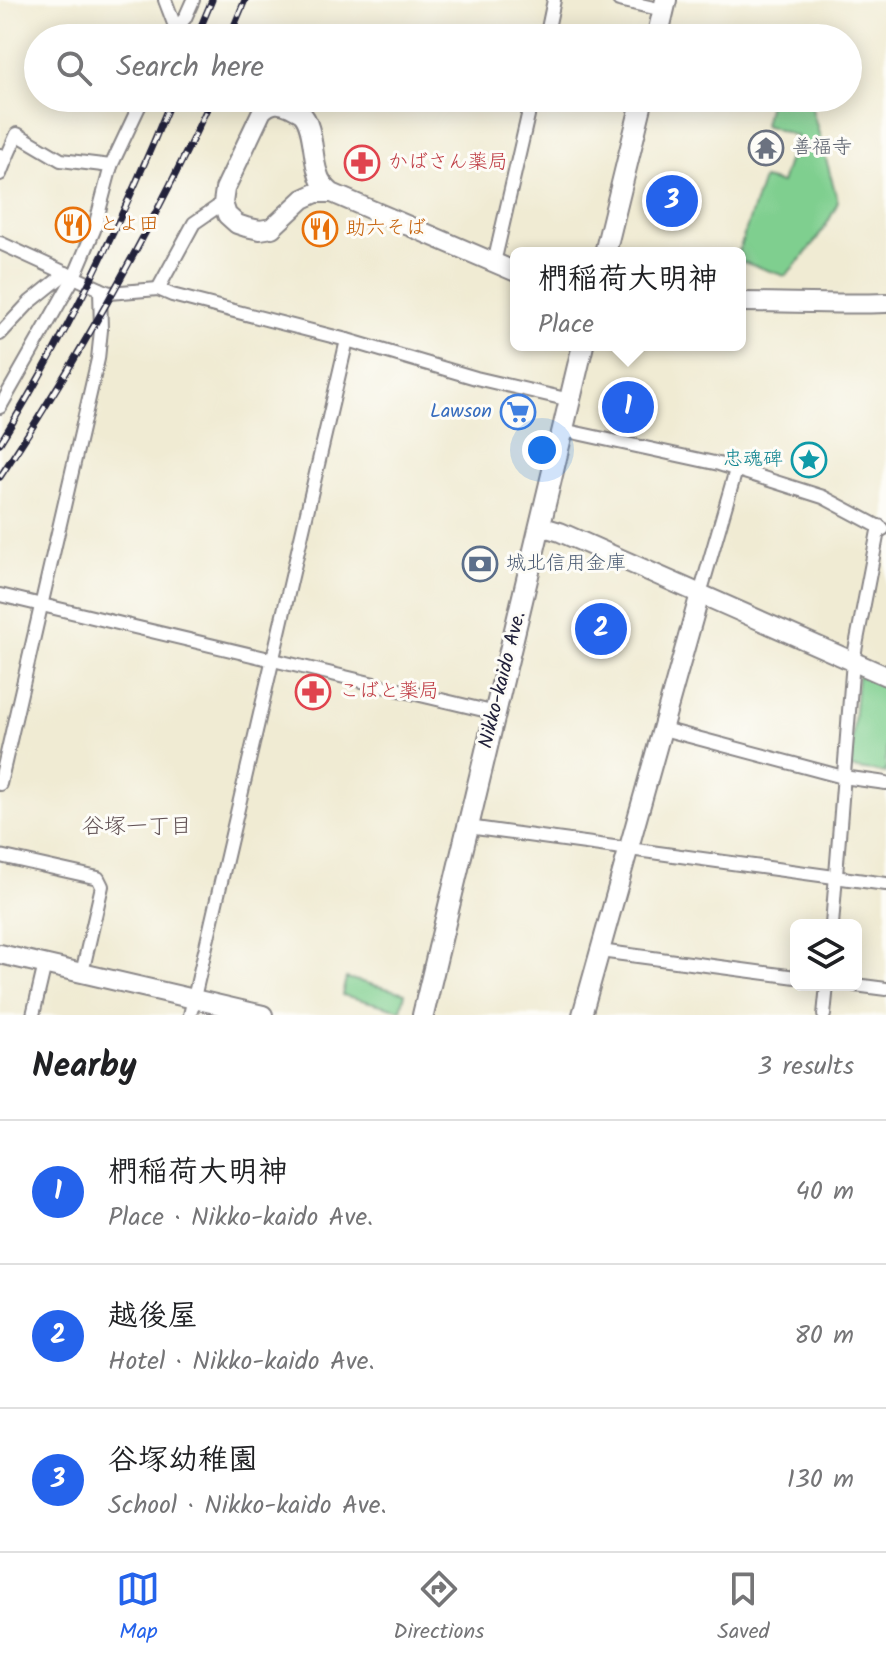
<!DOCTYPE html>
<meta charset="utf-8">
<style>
:root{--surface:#fff;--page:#f2f2f2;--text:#202124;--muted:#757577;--line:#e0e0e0;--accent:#2563eb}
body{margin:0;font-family:Kalam,"Klee One",sans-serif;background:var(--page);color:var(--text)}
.controls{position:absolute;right:24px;bottom:24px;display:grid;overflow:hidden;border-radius:12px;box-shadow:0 4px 20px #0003}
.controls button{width:72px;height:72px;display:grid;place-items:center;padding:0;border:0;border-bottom:2px solid var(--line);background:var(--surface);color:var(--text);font:40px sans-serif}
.you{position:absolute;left:542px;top:450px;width:28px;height:28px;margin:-20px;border:6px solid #fff;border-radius:50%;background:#1a73e8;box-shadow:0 0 0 12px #1a73e833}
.badge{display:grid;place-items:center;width:52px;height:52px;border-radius:50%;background:var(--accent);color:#fff;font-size:26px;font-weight:700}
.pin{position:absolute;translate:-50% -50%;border:4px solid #fff;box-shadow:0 2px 8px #0006}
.popup{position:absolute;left:510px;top:247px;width:236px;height:104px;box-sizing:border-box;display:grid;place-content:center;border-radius:12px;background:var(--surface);filter:drop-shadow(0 2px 6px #0005);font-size:26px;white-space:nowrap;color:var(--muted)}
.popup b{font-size:30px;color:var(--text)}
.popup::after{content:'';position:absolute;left:50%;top:100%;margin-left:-16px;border:16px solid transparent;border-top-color:var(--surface)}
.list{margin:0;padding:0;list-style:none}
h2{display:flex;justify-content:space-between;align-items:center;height:104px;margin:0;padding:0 32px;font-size:34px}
h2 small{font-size:26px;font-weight:400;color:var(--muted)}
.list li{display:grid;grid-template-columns:52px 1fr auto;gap:24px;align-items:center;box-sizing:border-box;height:144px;padding:0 32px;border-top:2px solid var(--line)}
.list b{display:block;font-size:30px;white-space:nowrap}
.list p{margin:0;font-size:26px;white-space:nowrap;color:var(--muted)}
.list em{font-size:26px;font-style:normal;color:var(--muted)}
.icon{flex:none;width:44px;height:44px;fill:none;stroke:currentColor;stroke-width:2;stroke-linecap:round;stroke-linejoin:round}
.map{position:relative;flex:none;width:886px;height:1015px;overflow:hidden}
.search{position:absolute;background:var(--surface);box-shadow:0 4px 20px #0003;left:24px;right:24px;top:24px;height:88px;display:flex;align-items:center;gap:20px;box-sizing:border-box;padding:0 28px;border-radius:44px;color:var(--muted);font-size:30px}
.sheet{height:536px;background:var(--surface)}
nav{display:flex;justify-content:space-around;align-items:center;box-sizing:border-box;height:112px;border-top:2px solid var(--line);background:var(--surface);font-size:22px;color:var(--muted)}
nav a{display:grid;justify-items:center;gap:4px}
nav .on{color:var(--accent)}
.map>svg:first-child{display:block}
.green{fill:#7fcf8f;stroke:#507865;stroke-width:2}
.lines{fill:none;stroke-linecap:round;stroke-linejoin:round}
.street-casing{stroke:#898687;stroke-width:16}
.secondary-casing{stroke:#898687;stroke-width:22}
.primary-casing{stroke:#898687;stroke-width:24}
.street{stroke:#fff;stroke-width:12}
.secondary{stroke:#fff;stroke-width:18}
.primary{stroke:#fff;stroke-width:20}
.rail-casing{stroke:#22223b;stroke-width:7}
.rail{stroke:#fdfcf7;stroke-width:4;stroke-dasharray:12;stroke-linecap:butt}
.labels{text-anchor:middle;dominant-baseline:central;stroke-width:6;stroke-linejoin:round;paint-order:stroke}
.worship-label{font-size:20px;fill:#5b616d;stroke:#fdfcf7;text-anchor:start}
.health-label{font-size:20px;fill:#be3a42;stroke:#fdfcf7;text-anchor:start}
.food-label{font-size:20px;fill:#c56008;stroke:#fdfcf7;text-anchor:start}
.shop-label{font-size:20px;fill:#366cbe;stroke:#fdfcf7;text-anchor:end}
.culture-label{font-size:20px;fill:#0d838f;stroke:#fdfcf7;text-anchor:end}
.service-label{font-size:20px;fill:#4e5e75;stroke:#fdfcf7;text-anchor:start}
.street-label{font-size:20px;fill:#22223b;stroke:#fdfcf7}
.neighbourhood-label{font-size:22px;fill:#615154;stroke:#fdfcf7}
</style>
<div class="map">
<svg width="886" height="1015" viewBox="0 0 886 1015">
<rect width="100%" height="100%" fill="#fdfcf7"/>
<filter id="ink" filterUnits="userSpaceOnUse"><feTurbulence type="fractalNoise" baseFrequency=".0125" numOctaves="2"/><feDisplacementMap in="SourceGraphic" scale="16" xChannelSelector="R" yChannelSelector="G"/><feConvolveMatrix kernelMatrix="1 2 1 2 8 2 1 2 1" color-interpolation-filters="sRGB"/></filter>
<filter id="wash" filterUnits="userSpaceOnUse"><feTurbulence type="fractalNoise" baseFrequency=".006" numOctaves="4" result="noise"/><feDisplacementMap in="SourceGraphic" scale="32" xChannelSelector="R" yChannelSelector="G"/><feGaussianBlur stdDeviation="1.8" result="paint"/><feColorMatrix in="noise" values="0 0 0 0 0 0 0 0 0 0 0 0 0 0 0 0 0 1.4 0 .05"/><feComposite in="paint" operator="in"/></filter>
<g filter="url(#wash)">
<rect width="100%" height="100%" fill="#f0ebd3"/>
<!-- green -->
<g class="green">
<path d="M770,98H809L838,202C826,230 806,255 785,276L740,261L741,255L738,253L763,179L781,183L796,136L764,125Z"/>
<polygon points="858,675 886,687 886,773 850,768"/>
<polygon points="346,978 405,993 401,1010 342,995"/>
</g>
</g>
<g filter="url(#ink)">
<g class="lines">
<!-- street casing -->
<g class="street-casing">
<g id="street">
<polyline points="165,0 176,29"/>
<polyline points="619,0 663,10"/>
<polyline points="172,38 176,29 185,18 193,0"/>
<polyline points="546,38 554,0"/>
<polyline points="0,155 6,159 0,174"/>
<polyline points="6,159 17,134 61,160 111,166"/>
<polyline points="0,243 109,293 158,289 172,295 347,340 476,378 570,400"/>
<polyline points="494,263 532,98"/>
<polyline points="158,289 194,223 223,203"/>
<polyline points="0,334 30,302 66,273"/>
<polyline points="0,407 74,277 94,230 111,166 143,98"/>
<polyline points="563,430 719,464 823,497 883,529"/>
<polyline points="700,594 736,470"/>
<polyline points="0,595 496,713"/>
<polyline points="663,729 843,777 886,783"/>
<polyline points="0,784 98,359 101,330 100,289"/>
<polyline points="468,827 886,884"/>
<polyline points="0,856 98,878 102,886 82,973"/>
<polyline points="832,925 853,661 879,526"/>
<polyline points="600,951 796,977"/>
<polyline points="855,985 886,989"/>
<polyline points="33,1015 45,964"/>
<polyline points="190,1015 347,340"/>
<polyline points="824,1015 827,985"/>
</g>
</g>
<!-- secondary casing -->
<g class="secondary-casing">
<g id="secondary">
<path d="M332,193H316L303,199L272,228L260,230L246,227L237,224L227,215L223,203L225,189L262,111C271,102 279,102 290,107C291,108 300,112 301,113C314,124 312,158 318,173C320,182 325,187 332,193L516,272"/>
<path d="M740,302C789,302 837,305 886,303"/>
<polyline points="540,526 560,532 886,676"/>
<polyline points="0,954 263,1015"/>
<polyline points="582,1015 700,594"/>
</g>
</g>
<!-- primary casing -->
<g class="primary-casing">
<g id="primary">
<polyline points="657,38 666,0"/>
<polyline points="605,253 643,98"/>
<polyline points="423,1015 583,345"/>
</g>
</g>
<!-- street -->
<use href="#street" class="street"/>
<!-- secondary -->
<use href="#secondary" class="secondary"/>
<!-- primary -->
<use href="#primary" class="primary"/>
<!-- rail casing -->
<g class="rail-casing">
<g id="rail">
<polyline points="196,38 212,0"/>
<polyline points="229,38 245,0"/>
<path d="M0,443C69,333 123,218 172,98"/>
<path d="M0,477C80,357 151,230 212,98"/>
</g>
</g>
<!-- rail -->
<use href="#rail" class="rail"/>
</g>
</g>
<!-- icons -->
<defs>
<g id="temple-ring" transform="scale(1.8)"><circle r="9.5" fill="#fdfcf7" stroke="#6b7280" stroke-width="1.5"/><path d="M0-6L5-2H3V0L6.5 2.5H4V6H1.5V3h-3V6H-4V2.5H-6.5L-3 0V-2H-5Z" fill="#6b7280"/></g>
<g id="pharmacy-ring" transform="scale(1.8)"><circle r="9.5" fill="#fdfcf7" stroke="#e0444e" stroke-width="1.5"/><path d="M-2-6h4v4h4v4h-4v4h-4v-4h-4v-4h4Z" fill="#e0444e"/></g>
<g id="restaurant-ring" transform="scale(1.8)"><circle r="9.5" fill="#fdfcf7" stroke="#e8710a" stroke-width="1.5"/><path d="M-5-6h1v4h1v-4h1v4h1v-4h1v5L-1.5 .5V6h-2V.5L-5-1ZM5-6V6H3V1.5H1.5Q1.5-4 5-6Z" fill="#e8710a"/></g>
<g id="supermarket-ring" transform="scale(1.8)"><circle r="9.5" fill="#fdfcf7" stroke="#3f7fe0" stroke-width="1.5"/><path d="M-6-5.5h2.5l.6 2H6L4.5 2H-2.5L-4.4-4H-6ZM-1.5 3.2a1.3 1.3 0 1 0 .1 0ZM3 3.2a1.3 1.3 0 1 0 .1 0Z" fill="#3f7fe0"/></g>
<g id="sight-ring" transform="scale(1.8)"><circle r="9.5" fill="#fdfcf7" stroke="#0f9aa8" stroke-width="1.5"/><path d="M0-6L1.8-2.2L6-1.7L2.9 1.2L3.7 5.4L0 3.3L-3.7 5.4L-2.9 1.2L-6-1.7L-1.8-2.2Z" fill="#0f9aa8"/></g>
<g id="bank-ring" transform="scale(1.8)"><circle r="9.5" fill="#fdfcf7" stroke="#5c6f8a" stroke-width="1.5"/><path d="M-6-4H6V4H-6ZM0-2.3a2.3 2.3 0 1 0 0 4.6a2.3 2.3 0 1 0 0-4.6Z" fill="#5c6f8a"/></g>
</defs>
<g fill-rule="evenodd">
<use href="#temple-ring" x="766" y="148"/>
<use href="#pharmacy-ring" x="362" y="163"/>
<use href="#restaurant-ring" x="73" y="225"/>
<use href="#restaurant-ring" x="320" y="229"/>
<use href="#supermarket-ring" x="518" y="412"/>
<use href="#sight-ring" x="809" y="460"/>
<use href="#bank-ring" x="480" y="564"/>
<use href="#pharmacy-ring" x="313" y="692"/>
</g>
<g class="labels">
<!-- worship labels -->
<g class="worship-label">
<text x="792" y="148">善福寺</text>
</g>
<!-- health labels -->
<g class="health-label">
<text x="388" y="163">かばさん薬局</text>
<text x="339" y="692">こばと薬局</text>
</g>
<!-- food labels -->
<g class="food-label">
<text x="99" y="225">とよ田</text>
<text x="346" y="229">助六そば</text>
</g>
<!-- shop labels -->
<g class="shop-label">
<text x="492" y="412">Lawson</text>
</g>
<!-- culture labels -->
<g class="culture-label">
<text x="783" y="460">忠魂碑</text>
</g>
<!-- service labels -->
<g class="service-label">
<text x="506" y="564">城北信用金庫</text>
</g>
<!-- street labels -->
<g class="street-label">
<text transform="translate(503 680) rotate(-76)">Nikko-kaido Ave.</text>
</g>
<!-- neighbourhood labels -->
<g class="neighbourhood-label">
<text x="137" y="827">谷塚一丁目</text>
</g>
</g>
</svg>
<div class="controls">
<button><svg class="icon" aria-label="layers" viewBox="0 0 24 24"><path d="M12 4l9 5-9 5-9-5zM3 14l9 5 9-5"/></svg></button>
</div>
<div class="you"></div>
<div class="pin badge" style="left:628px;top:407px">1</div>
<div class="popup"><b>椚稲荷大明神</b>Place</div>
<div class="pin badge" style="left:601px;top:629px">2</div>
<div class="pin badge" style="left:672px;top:201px">3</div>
<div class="search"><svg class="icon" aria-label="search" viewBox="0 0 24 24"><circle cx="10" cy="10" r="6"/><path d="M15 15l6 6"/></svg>Search here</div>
</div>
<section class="sheet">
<h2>Nearby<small>3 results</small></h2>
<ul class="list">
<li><span class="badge">1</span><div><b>椚稲荷大明神</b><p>Place · Nikko-kaido Ave.</p></div><em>40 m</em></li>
<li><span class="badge">2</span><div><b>越後屋</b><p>Hotel · Nikko-kaido Ave.</p></div><em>80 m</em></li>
<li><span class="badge">3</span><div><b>谷塚幼稚園</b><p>School · Nikko-kaido Ave.</p></div><em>130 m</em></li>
</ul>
</section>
<nav>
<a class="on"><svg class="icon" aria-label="map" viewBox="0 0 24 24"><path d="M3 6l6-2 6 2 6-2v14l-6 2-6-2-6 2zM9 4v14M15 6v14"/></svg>Map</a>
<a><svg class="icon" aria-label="directions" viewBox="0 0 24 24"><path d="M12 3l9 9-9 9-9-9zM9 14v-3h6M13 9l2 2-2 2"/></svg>Directions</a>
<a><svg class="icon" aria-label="saved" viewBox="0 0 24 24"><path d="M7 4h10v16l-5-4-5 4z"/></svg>Saved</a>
</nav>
